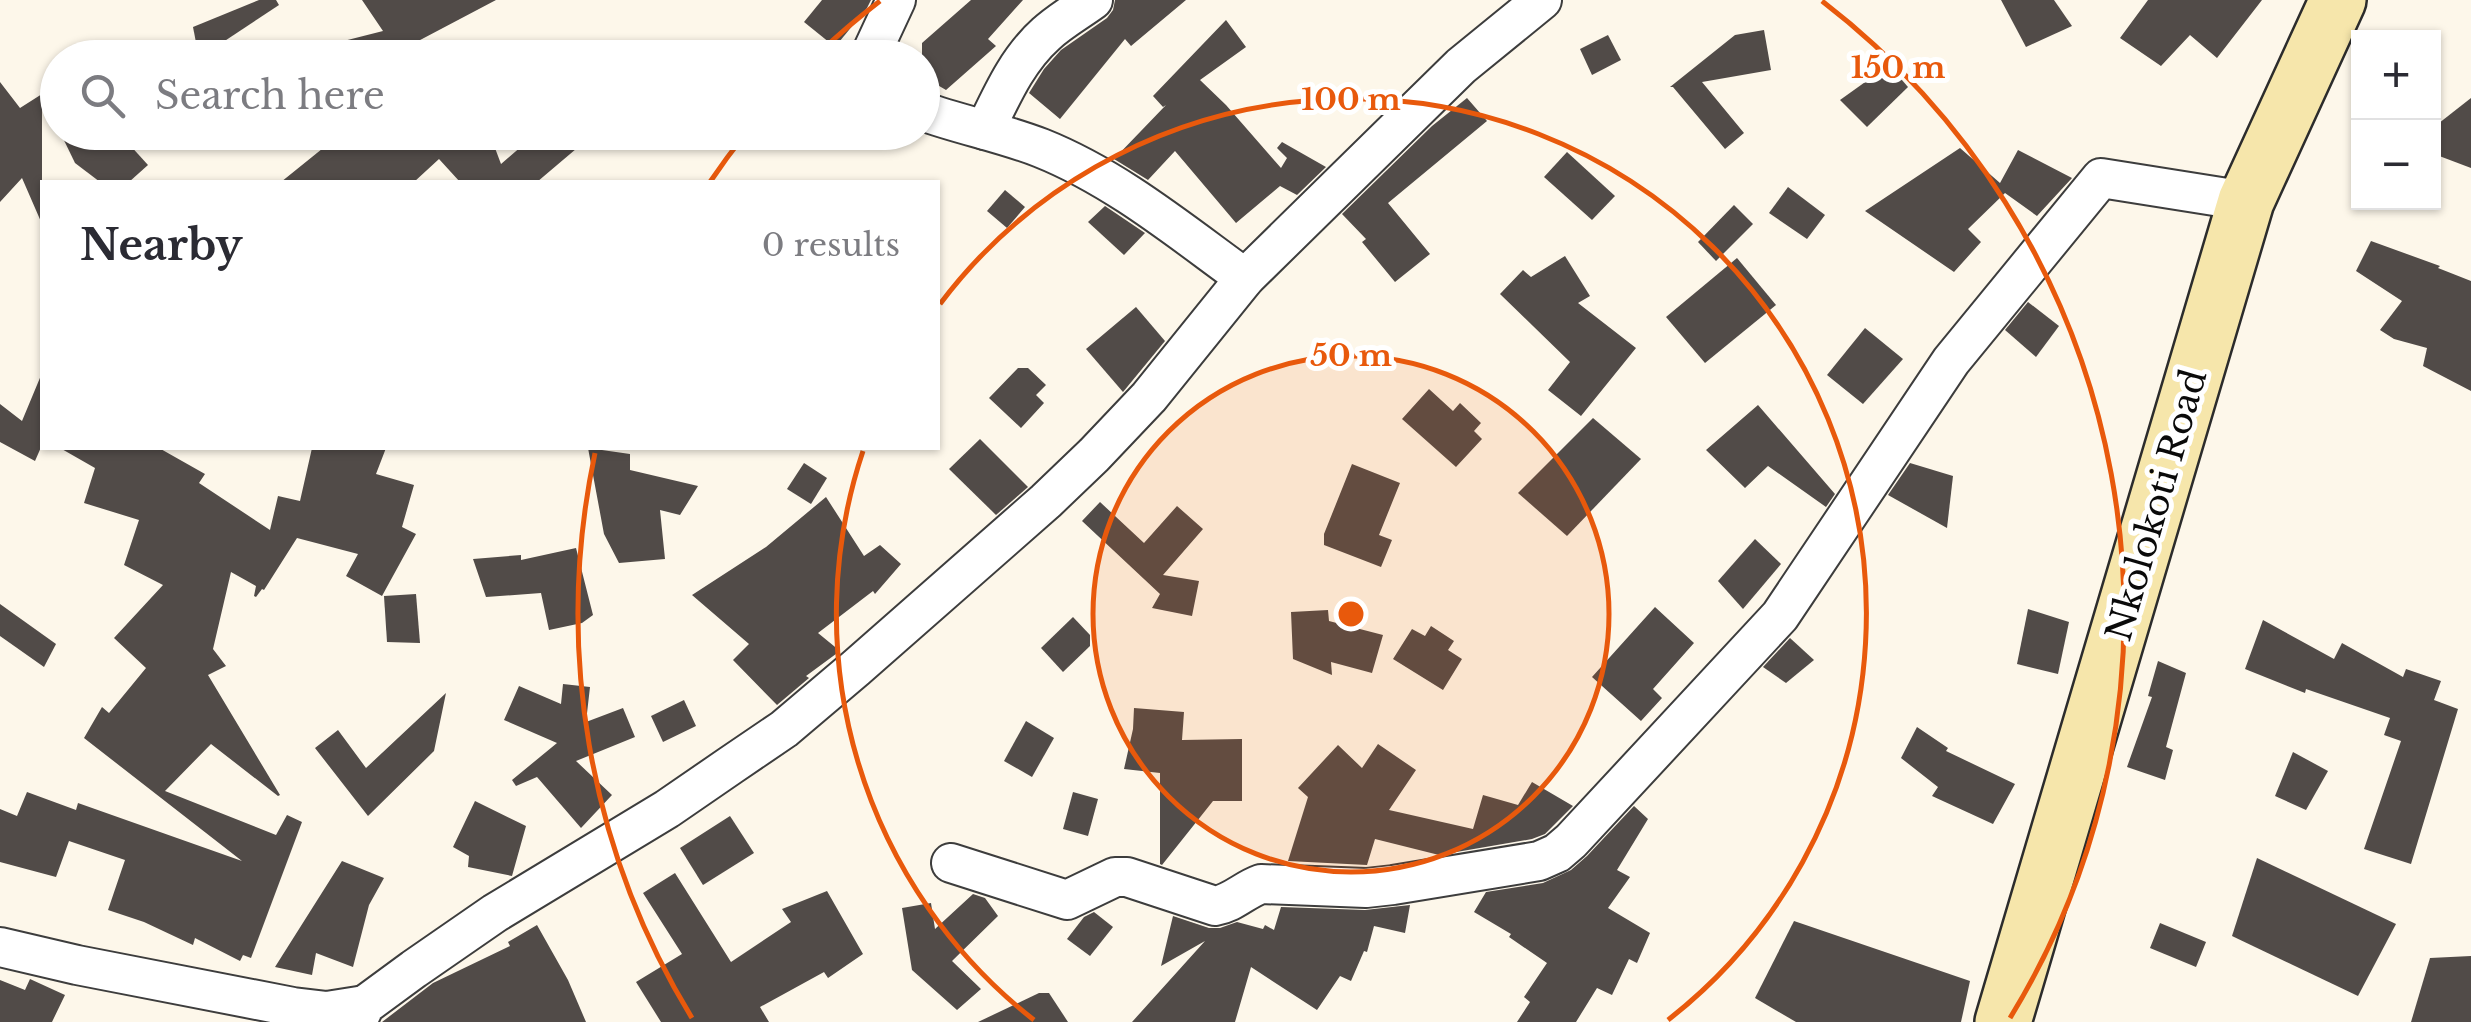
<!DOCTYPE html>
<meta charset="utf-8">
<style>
:root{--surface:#fff;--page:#f7f7f7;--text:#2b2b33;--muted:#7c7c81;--line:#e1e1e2}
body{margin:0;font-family:"Libre Baskerville",serif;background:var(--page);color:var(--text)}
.controls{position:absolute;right:30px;top:30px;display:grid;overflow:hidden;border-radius:0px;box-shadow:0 2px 8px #0004}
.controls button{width:90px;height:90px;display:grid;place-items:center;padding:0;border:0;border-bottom:2px solid var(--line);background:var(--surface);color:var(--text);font:50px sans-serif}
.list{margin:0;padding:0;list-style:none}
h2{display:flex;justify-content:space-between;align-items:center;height:130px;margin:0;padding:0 40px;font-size:42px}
h2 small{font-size:32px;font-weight:400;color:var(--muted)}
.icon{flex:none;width:55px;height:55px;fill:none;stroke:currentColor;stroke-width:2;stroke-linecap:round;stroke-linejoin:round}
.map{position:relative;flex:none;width:2471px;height:1022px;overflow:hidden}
.search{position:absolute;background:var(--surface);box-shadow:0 2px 8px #0004;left:40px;top:40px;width:900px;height:110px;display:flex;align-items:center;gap:25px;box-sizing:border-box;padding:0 35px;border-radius:55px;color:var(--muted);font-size:38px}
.panel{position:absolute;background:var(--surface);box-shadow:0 2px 8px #0004;left:40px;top:180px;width:900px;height:270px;border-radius:0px}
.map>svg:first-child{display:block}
.building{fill:#514b48}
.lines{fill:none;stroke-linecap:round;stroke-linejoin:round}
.minor-casing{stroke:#3d3d3d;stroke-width:42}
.secondary-casing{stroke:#2c2c2c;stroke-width:60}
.minor{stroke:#fff;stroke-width:38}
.secondary{stroke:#f6e6ab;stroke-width:55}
.ring{fill:none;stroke:#e8590c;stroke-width:5}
.labels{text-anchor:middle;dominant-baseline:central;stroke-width:10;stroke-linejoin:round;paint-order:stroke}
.street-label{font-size:35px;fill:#0a0a0a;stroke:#fff}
.centre{fill:#e8590c;stroke:#fff;stroke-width:5}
.ring-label{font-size:30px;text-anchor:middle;font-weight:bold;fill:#e8590c;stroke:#fff;stroke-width:10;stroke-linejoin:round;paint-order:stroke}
</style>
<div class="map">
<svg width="2471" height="1022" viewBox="0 0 2471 1022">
<rect width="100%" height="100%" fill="#fdf7ea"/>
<!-- building -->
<g class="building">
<polygon points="259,0 276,0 279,5 199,58 193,27"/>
<polygon points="362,0 496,0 386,58 317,58 316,48 383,31"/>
<polygon points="822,0 871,0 867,8 835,47 804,22"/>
<polygon points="971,0 1023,0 988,39 996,46 946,90 922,76 922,43"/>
<polygon points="1115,0 1186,0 1131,46 1125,39 1060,119 1029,93 1044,69 1061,50 1107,18 1113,10"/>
<polygon points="2001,0 2054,0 2072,26 2026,47"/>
<polygon points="2148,0 2262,0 2217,58 2190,35 2161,66 2120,38"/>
<polygon points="1226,20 1246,47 1200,80 1226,105 1281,168 1287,158 1277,148 1282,142 1326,167 1297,195 1280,186 1236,223 1175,151 1148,180 1114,159 1166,105 1163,107 1153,96"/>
<polygon points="1764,30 1771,70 1702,82 1744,133 1725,149 1673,87 1670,87 1735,35"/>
<polygon points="1608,35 1621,60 1592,75 1580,49"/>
<polygon points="1889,65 1908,87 1867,127 1840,100"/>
<polygon points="0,82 20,108 42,94 42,224 22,178 0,202"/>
<polygon points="1467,98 1487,121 1388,203 1430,254 1395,282 1362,242 1366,239 1342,214 1432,126"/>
<polygon points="2471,98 2471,168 2434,154 2434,127"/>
<polygon points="60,132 118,132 148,165 129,182 100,182 75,163"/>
<polygon points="343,132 489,132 501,164 538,132 596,132 537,182 460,182 439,159 414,182 281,182"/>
<polygon points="1960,148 2000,183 2018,150 2072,178 2037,216 2005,193 1968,229 1981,242 1954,272 1865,211"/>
<polygon points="1567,152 1615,196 1592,220 1544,177"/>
<polygon points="1788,187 1825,215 1807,239 1769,213"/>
<polygon points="1005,190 1025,207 1007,228 987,211"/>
<polygon points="1734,205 1753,224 1716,261 1698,242"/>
<polygon points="1105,206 1145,233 1124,255 1088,222"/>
<polygon points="2371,241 2440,266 2438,268 2471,281 2471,391 2423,366 2427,348 2394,339 2380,330 2402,301 2356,271"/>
<polygon points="1565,256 1590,296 1578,303 1636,348 1581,416 1548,390 1570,362 1500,294 1523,270 1531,277"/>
<polygon points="1737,258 1776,305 1705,363 1666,317"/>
<polygon points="2028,302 2059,326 2036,357 2005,330"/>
<polygon points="1136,307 1165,341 1123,392 1086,349"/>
<polygon points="1865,328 1903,359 1863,404 1827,375"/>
<polygon points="1018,368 1028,368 1046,385 1036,395 1044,403 1021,428 989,398"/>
<polygon points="42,373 42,445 35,461 0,442 0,404 22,421"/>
<polygon points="1429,389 1453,411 1460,403 1481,423 1474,431 1482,439 1456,467 1402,419"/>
<polygon points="1758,405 1835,494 1826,507 1768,466 1745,488 1706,450"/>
<polygon points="1593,418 1641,459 1567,536 1518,493"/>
<polygon points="980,439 1028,487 996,515 949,469"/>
<polygon points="60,448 159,448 205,474 199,483 270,530 278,496 300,501 312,448 386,448 376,474 414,485 402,527 416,534 382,596 346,576 358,554 297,538 264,590 262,589 256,597 254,596 256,586 231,572 213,649 226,666 208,675 280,795 278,796 211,744 165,791 276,835 287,815 302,822 251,958 243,955 240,961 195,938 193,945 144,922 108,910 125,860 69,841 56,877 0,862 0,809 17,816 27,792 76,810 78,803 242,861 84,738 102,707 109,713 146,668 114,638 163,585 124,565 139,520 84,503 95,468"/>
<polygon points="588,448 630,454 630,470 698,486 680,515 660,510 665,559 619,563 604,534"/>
<polygon points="804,463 827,478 811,504 787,489"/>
<polygon points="1910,463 1953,476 1947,528 1888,495"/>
<polygon points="1352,464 1400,483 1379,535 1392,540 1381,567 1324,545 1324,534"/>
<polygon points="826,497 864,556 880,545 901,564 875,594 873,591 818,633 840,651 806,676 809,678 777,705 733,660 749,644 692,595 766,547"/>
<polygon points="1100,502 1144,543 1177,506 1203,529 1163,575 1199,581 1192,616 1152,608 1160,594 1082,521"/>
<polygon points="1755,539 1781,564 1743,609 1718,581"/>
<polygon points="576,548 593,615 582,623 549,630 541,593 486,597 473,559 521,555 521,560"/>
<polygon points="416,594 420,643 387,642 384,596"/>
<polygon points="0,604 56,644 44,667 0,636"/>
<polygon points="1655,607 1694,643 1653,689 1662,698 1641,721 1592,677"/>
<polygon points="2028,609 2069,622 2058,674 2017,664"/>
<polygon points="1328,610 1329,621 1383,635 1372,673 1331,662 1332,675 1293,659 1291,612"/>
<polygon points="1073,617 1090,635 1090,646 1063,672 1041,648"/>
<polygon points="2263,620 2334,659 2342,643 2403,677 2406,669 2441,681 2434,700 2458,709 2411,864 2364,849 2401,741 2384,735 2390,718 2306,689 2305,693 2245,669"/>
<polygon points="1431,626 1454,641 1448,650 1462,659 1443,690 1393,659 1412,629 1425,636"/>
<polygon points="1790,638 1814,660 1786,683 1763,667"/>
<polygon points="2158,661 2186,673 2166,747 2173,750 2165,780 2127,767 2152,697 2148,696"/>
<polygon points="563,684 590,687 586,722 623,708 635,737 576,761 612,795 581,828 537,777 516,786 512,780 557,743 504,720 519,686 561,704"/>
<polygon points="446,693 434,751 368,816 315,748 338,730 366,768"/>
<polygon points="684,700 696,726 663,742 651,716"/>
<polygon points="1134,708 1184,712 1182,740 1242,739 1242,801 1213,801 1162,865 1160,864 1160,773 1124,769 1133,729"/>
<polygon points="1026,721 1054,738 1032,777 1004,761"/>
<polygon points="1917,727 1948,748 1946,751 2015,784 1993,824 1932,796 1938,787 1901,758"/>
<polygon points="1378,744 1416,770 1389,810 1473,829 1483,795 1518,805 1532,782 1573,806 1545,834 1532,839 1439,855 1375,839 1367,865 1288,861 1308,797 1298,788 1338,745 1362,768"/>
<polygon points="2293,752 2328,771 2306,810 2275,796"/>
<polygon points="1073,792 1098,799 1088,836 1063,829"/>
<polygon points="475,801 526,826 512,876 468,867 469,856 453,847"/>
<polygon points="1634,806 1648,819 1617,870 1630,877 1608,908 1650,933 1637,963 1629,959 1612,995 1597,988 1576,1022 1517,1022 1530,1002 1524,997 1547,963 1509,937 1511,934 1474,912 1486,892 1543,883 1571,870 1587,856"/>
<polygon points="730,816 754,853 703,885 680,848"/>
<polygon points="2257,858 2396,924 2358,996 2232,936"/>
<polygon points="342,861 384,878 369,905 353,967 316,953 312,975 275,967"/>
<polygon points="675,873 731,962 791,922 782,909 827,891 863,954 828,978 824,972 760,1007 769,1022 661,1022 636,982 682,954 643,893"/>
<polygon points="973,894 985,898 998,916 952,961 981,989 957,1010 912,970 902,908 931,903 935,929"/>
<polygon points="1410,905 1405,933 1374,926 1367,952 1364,951 1351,981 1340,976 1317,1010 1251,967 1235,1022 1132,1022 1205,941 1161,966 1173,916 1209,928 1220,928 1237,922 1263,929 1265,925 1274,930 1281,907 1365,910"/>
<polygon points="1094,912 1113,927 1090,956 1067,939 1084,917"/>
<polygon points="1794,921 1970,981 1961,1022 1796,1022 1755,998"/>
<polygon points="2160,923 2206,942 2196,967 2150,948"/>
<polygon points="537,925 568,980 586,1022 382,1022 433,983 510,946 508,942"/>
<polygon points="2471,956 2471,1022 2411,1022 2430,958"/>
<polygon points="30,979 65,995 52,1022 0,1022 0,980 25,990"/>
<polygon points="1039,993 1049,993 1068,1022 978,1022"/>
</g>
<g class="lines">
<!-- minor casing -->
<g class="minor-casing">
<g id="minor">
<polyline points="869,58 896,0"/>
<path d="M922,111C961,125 1003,133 1041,148C1116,178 1180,231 1245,278"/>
<path d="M985,130C1002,95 1017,60 1046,34C1060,21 1078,11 1093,0"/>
<path d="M951,863L1067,900L1115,877H1127L1215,906C1233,903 1244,890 1261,884L1366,888L1393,885L1539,861L1557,853L1571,841L1780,616L1951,361L2101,178L2246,201"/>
<polyline points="0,947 77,965 293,1007 327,1011 365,1005"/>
<polyline points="357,1022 365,1005 414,969 495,913 667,809 731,765 784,729 856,668 1046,501 1094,455 1149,397 1245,278 1461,66 1542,0"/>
</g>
</g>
<!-- secondary casing -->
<g class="secondary-casing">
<polyline id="secondary" points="2003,1022 2246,201 2338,0"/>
</g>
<!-- minor -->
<use href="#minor" class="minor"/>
<!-- secondary -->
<use href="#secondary" class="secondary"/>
</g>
<!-- distance rings -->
<circle cx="1351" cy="614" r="258" fill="#e8590c" fill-opacity=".12"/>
<g class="ring">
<circle cx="1351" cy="614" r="258"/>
<path d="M1034 1020A515 515 0 0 1 863 451M940 304A515 515 0 1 1 1668 1020"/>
<path d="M692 1018A773 773 0 0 1 595 453M710 182A773 773 0 0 1 746 133M819 53A773 773 0 0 1 880 1M1822 1A773 773 0 0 1 2010 1018"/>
</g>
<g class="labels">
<!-- street labels -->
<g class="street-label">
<text transform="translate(2156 505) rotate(-74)">Nkolokoti Road</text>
</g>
</g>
<circle cx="1351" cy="614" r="15" class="centre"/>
<g class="ring-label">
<text x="1898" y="78">150 m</text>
<text x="1351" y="110">100 m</text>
<text x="1351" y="366">50 m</text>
</g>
</svg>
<div class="controls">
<button>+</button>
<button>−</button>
</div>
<div class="search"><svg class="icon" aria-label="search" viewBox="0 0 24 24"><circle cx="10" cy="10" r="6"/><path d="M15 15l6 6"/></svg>Search here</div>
<section class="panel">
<h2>Nearby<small>0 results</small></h2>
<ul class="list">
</ul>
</section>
</div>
